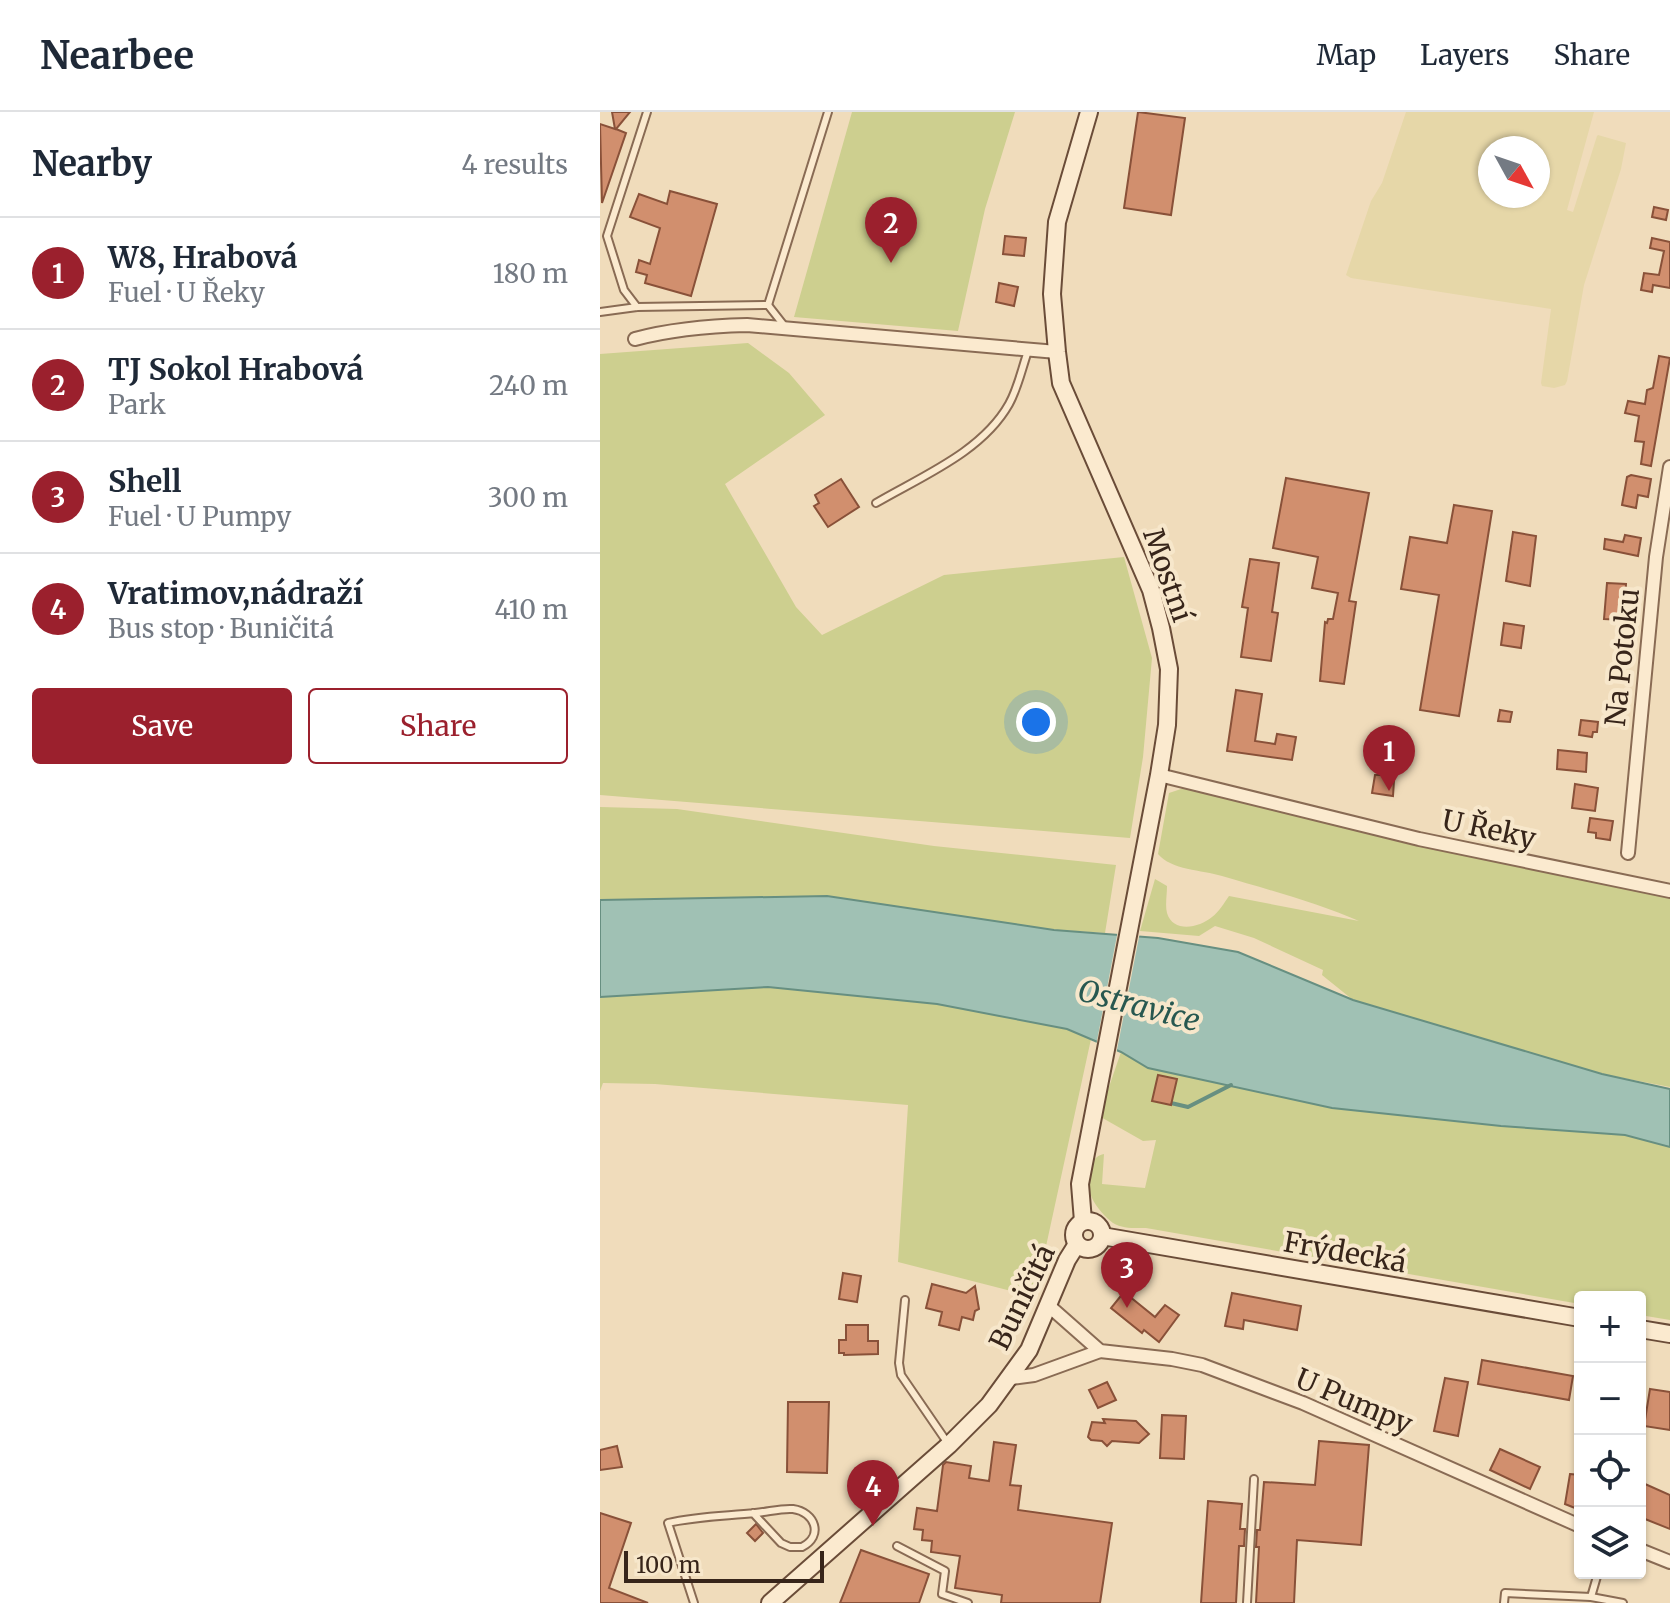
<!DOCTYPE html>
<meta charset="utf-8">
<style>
:root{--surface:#fff;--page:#f2f2f3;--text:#1f2937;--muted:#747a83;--line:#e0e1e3;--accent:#9b202d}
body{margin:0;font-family:Merriweather,serif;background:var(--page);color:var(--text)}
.controls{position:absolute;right:24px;bottom:24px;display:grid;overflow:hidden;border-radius:8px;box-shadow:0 2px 6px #0004}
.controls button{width:72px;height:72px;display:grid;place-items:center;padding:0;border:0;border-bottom:2px solid var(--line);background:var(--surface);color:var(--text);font:40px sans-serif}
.compass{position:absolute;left:878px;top:24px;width:72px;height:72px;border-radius:50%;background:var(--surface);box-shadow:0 2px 6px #0004;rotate:130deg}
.scale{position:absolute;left:24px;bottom:20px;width:200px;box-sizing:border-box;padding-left:8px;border:4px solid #37251a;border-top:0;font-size:22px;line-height:28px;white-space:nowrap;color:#37251a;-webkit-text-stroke:6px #f7e7cb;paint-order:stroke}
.you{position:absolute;left:436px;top:610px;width:28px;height:28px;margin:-20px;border:6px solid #fff;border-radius:50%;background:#1a73e8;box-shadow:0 0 0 12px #1a73e833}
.badge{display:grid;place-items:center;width:52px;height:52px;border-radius:50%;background:var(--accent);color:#fff;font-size:26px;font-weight:700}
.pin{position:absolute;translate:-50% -66px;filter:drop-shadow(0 2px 4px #0008)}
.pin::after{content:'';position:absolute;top:42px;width:28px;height:24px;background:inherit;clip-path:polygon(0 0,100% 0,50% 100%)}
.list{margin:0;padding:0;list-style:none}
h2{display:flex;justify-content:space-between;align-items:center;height:104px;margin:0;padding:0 32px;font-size:34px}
h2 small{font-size:26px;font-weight:400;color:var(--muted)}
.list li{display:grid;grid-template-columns:52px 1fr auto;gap:24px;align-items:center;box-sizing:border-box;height:112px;padding:0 32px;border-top:2px solid var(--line)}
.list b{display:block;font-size:30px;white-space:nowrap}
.list p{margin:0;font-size:26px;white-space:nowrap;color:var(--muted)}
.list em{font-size:26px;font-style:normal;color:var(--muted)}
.actions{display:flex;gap:16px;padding:24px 32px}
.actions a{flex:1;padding:18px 0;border:2px solid var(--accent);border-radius:8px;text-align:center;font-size:28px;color:var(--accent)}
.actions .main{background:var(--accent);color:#fff}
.icon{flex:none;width:44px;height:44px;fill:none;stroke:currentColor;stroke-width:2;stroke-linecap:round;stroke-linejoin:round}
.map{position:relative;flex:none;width:1070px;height:1491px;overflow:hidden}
header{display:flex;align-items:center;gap:48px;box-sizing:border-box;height:112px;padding:0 40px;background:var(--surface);border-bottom:2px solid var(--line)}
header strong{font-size:38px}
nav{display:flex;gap:44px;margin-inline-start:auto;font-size:28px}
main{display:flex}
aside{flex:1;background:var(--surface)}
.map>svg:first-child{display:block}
.farmland{fill:#e6d7a8;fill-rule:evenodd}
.green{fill:#cdcf8f}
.water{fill:#a0c1b4;stroke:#678f81;stroke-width:2}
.pier{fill:#f0dcbb}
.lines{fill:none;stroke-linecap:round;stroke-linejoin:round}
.stream{stroke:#678f81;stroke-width:4}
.building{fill:#d18f6e;stroke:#895139;stroke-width:2}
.lane-casing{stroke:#896b54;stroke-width:10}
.street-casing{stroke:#896b54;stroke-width:16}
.secondary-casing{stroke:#6a4c38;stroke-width:20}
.lane{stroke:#fbeacf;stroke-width:6}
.street{stroke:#fbeacf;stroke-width:12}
.secondary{stroke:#fbeacf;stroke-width:16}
.labels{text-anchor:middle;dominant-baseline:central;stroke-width:8;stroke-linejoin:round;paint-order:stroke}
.street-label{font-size:28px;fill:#37251a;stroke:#f7e7cb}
.water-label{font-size:30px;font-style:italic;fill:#285850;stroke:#f7e7cb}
</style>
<header>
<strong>Nearbee</strong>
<nav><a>Map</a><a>Layers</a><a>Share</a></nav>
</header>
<main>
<aside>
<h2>Nearby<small>4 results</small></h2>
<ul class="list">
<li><span class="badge">1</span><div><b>W8, Hrabová</b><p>Fuel · U Řeky</p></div><em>180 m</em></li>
<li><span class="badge">2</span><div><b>TJ Sokol Hrabová</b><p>Park</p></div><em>240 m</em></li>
<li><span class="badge">3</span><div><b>Shell</b><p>Fuel · U Pumpy</p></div><em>300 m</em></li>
<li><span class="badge">4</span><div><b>Vratimov,nádraží</b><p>Bus stop · Buničitá</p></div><em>410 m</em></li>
</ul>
<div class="actions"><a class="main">Save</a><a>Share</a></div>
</aside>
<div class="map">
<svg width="1070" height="1491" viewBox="0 0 1070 1491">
<rect width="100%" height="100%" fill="#f0dcbb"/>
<!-- farmland -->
<path class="farmland" d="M806,0H994L967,98L973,100L997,24L998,23L1026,31L1021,57L984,173L967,269L965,273L954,276L942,274L941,271L951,197L751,166L746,163L771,89L782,71ZM890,36H938V84H890Z"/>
<!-- green -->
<g class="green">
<polygon points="252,0 415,0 385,97 358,219 194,205"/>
<polygon points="148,231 189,261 225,303 125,372 196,495 222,523 344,463 524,445 552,546 543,645 530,726 0,683 0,242"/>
<path d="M584,676L1070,780V975L1002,962L753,888L722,863L723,858L654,826L615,814L599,824L540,819L555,767L567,774C567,783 565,793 567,801C573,821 599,816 612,805C619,800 624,791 629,784L759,809C718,791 666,777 622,764C602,758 571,758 558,742L569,681Z"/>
<polygon points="0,695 77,697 334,734 516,753 505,821 0,788"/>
<polygon points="168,875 337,892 467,917 491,927 435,1185 298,1150 308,993 55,972 3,971 0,979 0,885"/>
<path d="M521,940L548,956L732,996L1025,1023L1070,1035V1208L1040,1203V1185H980V1192L546,1116C535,1116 523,1117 513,1111C506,1106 496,1095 492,1086C486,1073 486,1045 504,1042L502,1072L545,1076L556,1028L543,1029L499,1004Z"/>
</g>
<!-- water -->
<polygon class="water" points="227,784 454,818 558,826 638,840 753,888 1002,962 1070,977 1070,1035 1025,1023 901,1014 732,996 548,956 521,940 467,917 337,892 168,875 0,885 0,788"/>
<!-- pier -->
<polygon class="pier" points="518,818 540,820 516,943 496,934"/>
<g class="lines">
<!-- stream -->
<polyline class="stream" points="571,991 588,995 631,973"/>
</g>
<!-- building -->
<g class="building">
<polygon points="12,0 30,0 16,17 26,21 2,91 0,12 15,17"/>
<polygon points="538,0 585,6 571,103 524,96"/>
<polygon points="70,79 117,92 91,184 45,171 47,163 36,160 39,148 50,152 60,116 30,105 39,82 67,92"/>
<polygon points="1054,95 1068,98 1066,108 1052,105"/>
<polygon points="405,124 426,126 424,144 403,142"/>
<polygon points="1052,126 1070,130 1070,176 1053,173 1052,180 1041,178 1044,161 1059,163 1064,139 1050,136"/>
<polygon points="399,171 418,175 414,194 396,190"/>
<polygon points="1059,244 1070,246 1051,354 1041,352 1044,330 1035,329 1039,304 1025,301 1028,289 1045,292 1047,278 1053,276"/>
<polygon points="1031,363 1051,367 1048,385 1038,383 1036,396 1022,393 1027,365"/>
<polygon points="686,366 769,381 749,489 756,490 744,572 720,569 725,510 727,511 728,507 733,507 738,481 712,476 718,445 673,436"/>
<polygon points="241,367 259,395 228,415 214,394 219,391 215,383"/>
<polygon points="854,393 892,399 859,604 820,598 839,483 801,477 810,425 847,431"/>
<polygon points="913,420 936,424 930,474 906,469"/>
<polygon points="1025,423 1041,426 1038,444 1004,437 1005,427 1023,430"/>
<polygon points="650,447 679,451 672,500 678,501 671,549 641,545 648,496 642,495"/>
<polygon points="1007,471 1026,472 1024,508 1004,507"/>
<polygon points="904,511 924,514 921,536 901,533"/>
<polygon points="636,578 662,582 655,629 675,632 677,622 696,625 692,648 627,639"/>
<polygon points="900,598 912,600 910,610 898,609"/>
<polygon points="981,608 998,610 997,620 993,620 992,625 979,623"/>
<polygon points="958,638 987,641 986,660 957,657"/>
<polygon points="782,651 795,653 793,684 772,681 775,663 780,663"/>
<polygon points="975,672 998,676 995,699 972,696"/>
<polygon points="990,706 1013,709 1010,728 996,726 996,721 988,720"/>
<polygon points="558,963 577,967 571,993 552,989"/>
<polygon points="243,1161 261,1164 257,1190 239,1187"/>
<polygon points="332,1172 366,1181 375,1174 379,1197 375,1199 373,1208 362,1205 359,1218 339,1213 342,1200 326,1196"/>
<polygon points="524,1180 555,1205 565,1193 579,1203 559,1230 544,1218 542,1221 511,1196"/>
<polygon points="632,1181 701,1194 697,1218 644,1208 643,1217 625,1214"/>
<polygon points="246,1213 268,1213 268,1229 278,1229 278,1242 244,1243 244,1241 239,1241 239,1228 246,1228"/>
<polygon points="882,1248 973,1264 969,1288 878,1272"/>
<polygon points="845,1266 868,1270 858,1324 834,1319"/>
<polygon points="507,1270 516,1288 498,1296 489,1278"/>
<polygon points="1050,1277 1070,1280 1070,1318 1044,1314"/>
<polygon points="188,1290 229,1290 227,1361 187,1360"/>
<polygon points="562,1303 586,1304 584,1347 560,1346"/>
<polygon points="503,1307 536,1309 549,1322 539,1331 512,1329 507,1334 502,1329 491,1328 488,1325 492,1310 505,1311"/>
<polygon points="719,1329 769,1333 761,1433 697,1428 694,1491 656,1491 659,1435 656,1435 657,1418 660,1418 664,1370 715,1373"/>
<polygon points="394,1330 416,1333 410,1373 421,1374 418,1398 512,1411 500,1491 401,1491 402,1483 355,1476 360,1444 331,1440 332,1429 322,1428 323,1418 314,1417 317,1396 337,1399 343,1353 346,1350 371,1354 369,1366 389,1369"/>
<polygon points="17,1334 22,1355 0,1358 0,1338"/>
<polygon points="900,1337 940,1355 930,1377 890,1358"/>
<polygon points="970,1362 980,1363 980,1398 965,1392"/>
<polygon points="1045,1372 1070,1383 1070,1417 1040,1405 1040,1383"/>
<polygon points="608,1389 642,1392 640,1417 645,1417 644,1434 639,1434 636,1491 601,1491"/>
<polygon points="0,1401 31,1411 9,1476 48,1491 0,1491"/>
<polygon points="156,1412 163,1421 155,1429 147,1421"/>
<polygon points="261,1438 329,1462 319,1491 240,1491"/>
</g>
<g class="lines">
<!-- lane casing -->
<g class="lane-casing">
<g id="lane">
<polyline points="168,193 228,0"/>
<polyline points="37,195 24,178 7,124 47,0"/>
<polyline points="0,200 37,195 168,193 186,216"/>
<path d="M276,391C322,364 382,340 409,292C418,276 422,256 428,239"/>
<polyline points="305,1188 299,1251 301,1263 349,1333"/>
<polyline points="297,1434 345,1459 342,1482 368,1491"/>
<polyline points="991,1485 1023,1491"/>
<path d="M94,1491L68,1411C97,1404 126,1404 155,1401C168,1400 181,1396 193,1397C215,1400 224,1424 202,1435H190L181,1431L153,1401"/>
<polyline points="647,1491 654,1367"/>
<polyline points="904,1491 905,1481 991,1485 998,1461"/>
</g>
</g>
<!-- street casing -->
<g class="street-casing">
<g id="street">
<path d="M35,227C72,217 108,214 147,213L457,240"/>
<polyline points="559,663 819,727 1070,779"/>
<polyline points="1028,741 1056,445 1070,355"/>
<polyline points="449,1194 500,1239 572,1247 602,1253 703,1291 980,1414"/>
<polyline points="411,1266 434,1263 500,1239"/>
<polyline points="1040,1438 1070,1450"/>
</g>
</g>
<!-- secondary casing -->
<g class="secondary-casing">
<g id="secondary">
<circle cx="488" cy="1123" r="14"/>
<polyline points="483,1109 480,1072 559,663 567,613 569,557 561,516 551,478 461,271 457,240 452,182 457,110 489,0"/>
<polyline points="502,1124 980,1206"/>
<polyline points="1040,1217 1070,1222"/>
<polyline points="170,1491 349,1333 389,1293 429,1238 467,1148 477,1132"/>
</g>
</g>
<!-- lane -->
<use href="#lane" class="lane"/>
<!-- street -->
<use href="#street" class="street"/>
<!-- secondary -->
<use href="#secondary" class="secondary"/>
</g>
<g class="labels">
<!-- street labels -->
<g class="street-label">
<text transform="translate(568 463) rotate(71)">Mostní</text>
<text transform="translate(1022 545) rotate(-84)">Na Potoku</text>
<text transform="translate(889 717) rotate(12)">U Řeky</text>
<text transform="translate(745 1140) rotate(10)">Frýdecká</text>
<text transform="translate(422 1185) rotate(-64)">Buničitá</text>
<text transform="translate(754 1289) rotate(23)">U Pumpy</text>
</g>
<!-- water labels -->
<g class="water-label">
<text transform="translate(539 893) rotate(15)">Ostravice</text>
</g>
</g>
</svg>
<div class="controls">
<button>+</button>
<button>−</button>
<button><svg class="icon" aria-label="locate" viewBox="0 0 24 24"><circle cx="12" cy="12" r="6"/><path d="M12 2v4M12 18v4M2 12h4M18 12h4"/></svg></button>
<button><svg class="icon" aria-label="layers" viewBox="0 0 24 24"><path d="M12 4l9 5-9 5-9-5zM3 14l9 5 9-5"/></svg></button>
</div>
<svg class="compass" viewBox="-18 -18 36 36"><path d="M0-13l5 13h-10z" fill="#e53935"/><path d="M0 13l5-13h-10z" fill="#747a83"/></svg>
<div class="scale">100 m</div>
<div class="you"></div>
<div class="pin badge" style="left:789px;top:679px">1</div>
<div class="pin badge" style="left:291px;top:151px">2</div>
<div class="pin badge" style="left:527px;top:1196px">3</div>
<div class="pin badge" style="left:273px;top:1414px">4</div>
</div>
</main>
